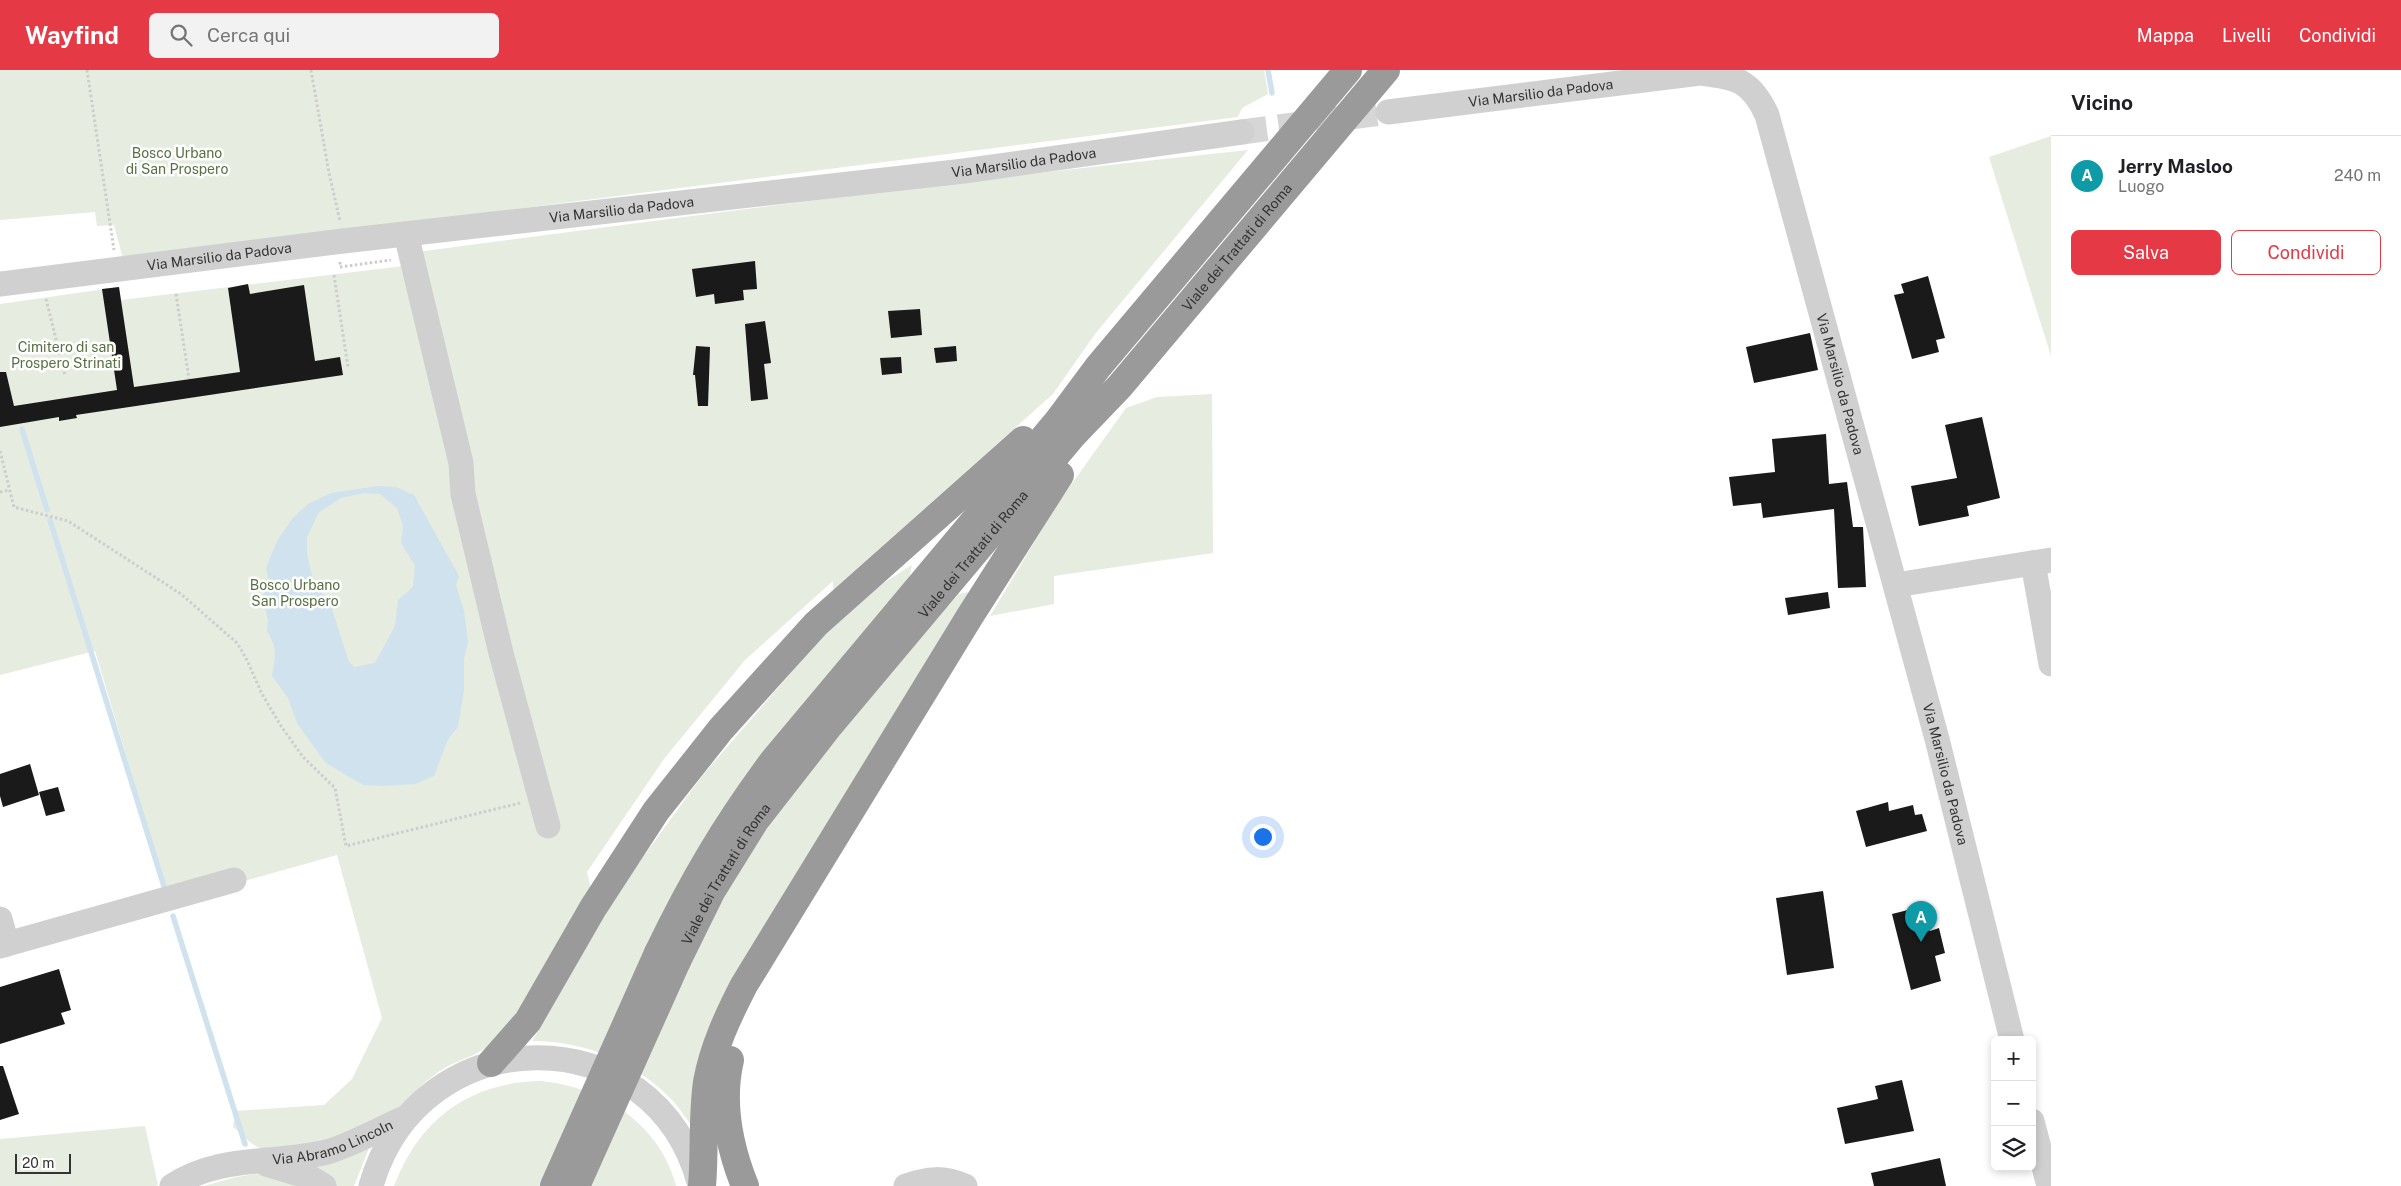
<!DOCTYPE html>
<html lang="it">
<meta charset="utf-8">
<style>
:root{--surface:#fff;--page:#f2f2f2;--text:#202124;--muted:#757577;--line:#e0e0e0;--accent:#e63946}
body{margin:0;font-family:"Public Sans",sans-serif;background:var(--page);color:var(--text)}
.controls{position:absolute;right:15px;bottom:15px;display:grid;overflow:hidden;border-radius:8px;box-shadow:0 2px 8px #0003}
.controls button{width:45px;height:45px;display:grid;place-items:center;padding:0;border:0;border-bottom:1px solid var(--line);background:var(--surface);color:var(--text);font:25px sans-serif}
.scale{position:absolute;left:15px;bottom:12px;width:56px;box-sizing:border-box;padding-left:5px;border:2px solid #333;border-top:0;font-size:14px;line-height:18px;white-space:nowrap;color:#333;-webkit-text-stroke:4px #fff;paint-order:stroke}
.you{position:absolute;left:1262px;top:766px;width:18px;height:18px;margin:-12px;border:4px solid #fff;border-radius:50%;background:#1a73e8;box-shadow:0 0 0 8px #1a73e833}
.badge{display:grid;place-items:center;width:32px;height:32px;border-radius:50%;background:var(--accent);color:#fff;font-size:16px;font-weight:700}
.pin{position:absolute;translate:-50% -41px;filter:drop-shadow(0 1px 2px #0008)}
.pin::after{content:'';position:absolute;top:26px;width:18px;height:15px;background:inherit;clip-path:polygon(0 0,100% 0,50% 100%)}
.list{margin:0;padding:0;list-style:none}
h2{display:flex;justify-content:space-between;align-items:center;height:65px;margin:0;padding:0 20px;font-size:21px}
h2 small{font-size:16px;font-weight:400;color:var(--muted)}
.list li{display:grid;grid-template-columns:32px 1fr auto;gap:15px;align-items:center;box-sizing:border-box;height:80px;padding:0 20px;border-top:1px solid var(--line)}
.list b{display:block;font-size:19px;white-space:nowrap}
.list p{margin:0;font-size:16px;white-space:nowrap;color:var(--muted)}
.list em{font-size:16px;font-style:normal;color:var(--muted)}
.actions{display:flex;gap:10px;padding:15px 20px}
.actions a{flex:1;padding:11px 0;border:1px solid var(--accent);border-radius:8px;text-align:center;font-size:18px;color:var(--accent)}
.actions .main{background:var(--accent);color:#fff}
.icon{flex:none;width:28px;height:28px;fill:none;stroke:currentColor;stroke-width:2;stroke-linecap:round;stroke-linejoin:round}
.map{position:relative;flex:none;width:2051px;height:1116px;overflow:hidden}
header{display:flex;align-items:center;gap:30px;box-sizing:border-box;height:70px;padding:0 25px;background:var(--accent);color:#fff}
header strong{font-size:24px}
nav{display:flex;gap:28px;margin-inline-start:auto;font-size:18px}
.search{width:350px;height:45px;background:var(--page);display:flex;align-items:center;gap:12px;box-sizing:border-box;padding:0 18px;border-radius:8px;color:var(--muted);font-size:19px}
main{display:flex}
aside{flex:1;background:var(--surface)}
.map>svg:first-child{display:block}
.green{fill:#e6ecdf}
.water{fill:#cfe2ee;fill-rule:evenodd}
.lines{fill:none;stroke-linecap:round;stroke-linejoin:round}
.stream{stroke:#cfe2ee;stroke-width:5.5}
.building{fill:#1a1a1a}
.minor-tunnel{stroke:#d6d6d6;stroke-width:25;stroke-dasharray:25 12;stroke-linecap:butt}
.path{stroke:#cdcdcd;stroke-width:3;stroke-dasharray:2.5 2.5;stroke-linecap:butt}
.minor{stroke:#d0d0d0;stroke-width:25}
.highway{stroke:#9a9a9a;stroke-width:28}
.highway-bridge{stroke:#9a9a9a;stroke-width:28}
.labels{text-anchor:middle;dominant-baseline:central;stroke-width:5;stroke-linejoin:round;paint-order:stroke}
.street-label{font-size:14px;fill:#333;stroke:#fff}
.park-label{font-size:14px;fill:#56703f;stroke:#fff}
</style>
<header>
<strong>Wayfind</strong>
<div class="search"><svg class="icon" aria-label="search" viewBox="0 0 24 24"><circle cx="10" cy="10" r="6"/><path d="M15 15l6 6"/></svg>Cerca qui</div>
<nav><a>Mappa</a><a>Livelli</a><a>Condividi</a></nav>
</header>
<main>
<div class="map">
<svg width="2051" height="1116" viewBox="0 0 2051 1116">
<rect width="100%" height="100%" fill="#fff"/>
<!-- green -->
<g class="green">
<polygon points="0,0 1264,0 1268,24 1242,38 1238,47 123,189 114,155 97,156 95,142 0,150"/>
<polygon points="2051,66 2051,286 1989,87"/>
<path d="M1248,80L1095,264L1053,324L833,520V511L745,590L664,689L587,802L591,819C564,868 534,933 493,972C478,987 454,990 437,1003C412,1021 395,1047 368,1061C352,1070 277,1084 260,1078C251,1075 241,1063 233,1057L235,1041L324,1035L352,1009L382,948L337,785L170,832L95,581L0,605V234L119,217L121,230L404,196L418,182C695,145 971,109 1248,80Z"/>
<polygon points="1212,324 1213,483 1054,506 1054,534 990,546 1058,433 1126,338 1157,327"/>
<path d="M912,495L909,511L733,730L692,797L638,901L658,909L683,911C704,859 731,807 762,760C817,675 890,598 959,524L968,522L970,529L960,549L736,908L697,1007L694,1059C687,1050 681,1040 673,1031C636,992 586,971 532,971L603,848L638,794L702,706L822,567L858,533L885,512Z"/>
<path d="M541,1011C602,1017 660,1054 676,1116H394C419,1049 470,1012 541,1011Z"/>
<polygon points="145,1056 158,1115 156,1116 0,1116 0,1069"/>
<polygon points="371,1073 354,1116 336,1116 327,1107 314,1100 315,1094"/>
<polygon points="256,1104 292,1111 306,1116 204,1116 236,1107"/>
</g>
<!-- water -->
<path class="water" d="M378,416L396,417L414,425L459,506L456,515L464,541L468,572L464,589V621L458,657L448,669L434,706L415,714L382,716L364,715L349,707L326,693L309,670L297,653L288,628L272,606C275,587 278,578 267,561L268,551L263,525L269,512L266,498L277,471L292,449L308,434L331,423ZM363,423L380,424L397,438L403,456L401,473L415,496L413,517L398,530L395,556L375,593L355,597L349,592L332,539L312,506L307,484V467L319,442L341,428Z"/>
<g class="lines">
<!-- stream -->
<g class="stream">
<polyline points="1268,0 1272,23"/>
<polyline points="22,359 47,440"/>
<polyline points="50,450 166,823"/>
<polyline points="173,846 245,1074"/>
</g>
</g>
<!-- building -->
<g class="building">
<polygon points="755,191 757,219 743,220 744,230 715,234 714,224 696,227 692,199"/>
<polygon points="1928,206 1945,268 1936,270 1939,282 1912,289 1894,225 1904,223 1901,214"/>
<polygon points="248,214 250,224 304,215 315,291 340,287 343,305 76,345 77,348 59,351 59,347 0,357 0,302 6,302 14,336 117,320 102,219 119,217 134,317 240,302 228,218"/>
<polygon points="920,239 922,265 891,268 888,241"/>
<polygon points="765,251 771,293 764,294 768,329 751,331 745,254"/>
<polygon points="1810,263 1818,300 1754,313 1746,277"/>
<polygon points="696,276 710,277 708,336 698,336 695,305 693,305"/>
<polygon points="956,276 957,291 936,293 934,278"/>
<polygon points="901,287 902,303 882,305 880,288"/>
<polygon points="1982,347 2000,428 1967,436 1969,446 1919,456 1911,416 1957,408 1945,355"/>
<polygon points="1826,364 1829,414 1847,412 1853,457 1863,457 1866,517 1838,518 1834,439 1763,448 1761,433 1733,436 1729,407 1775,402 1772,369"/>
<polygon points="1828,522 1830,538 1788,545 1785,528"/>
<polygon points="30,694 39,725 3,737 0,726 0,704"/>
<polygon points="58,717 65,741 46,746 39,722"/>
<polygon points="1888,732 1889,741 1913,735 1915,745 1922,744 1927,761 1866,777 1856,741"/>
<polygon points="1823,821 1834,898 1787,905 1776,828"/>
<polygon points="1924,836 1930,861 1939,858 1945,883 1935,886 1941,911 1911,920 1892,844"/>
<polygon points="59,899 71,940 61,943 65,954 0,974 0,917"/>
<polygon points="0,996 3,996 19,1044 0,1050"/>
<polygon points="1902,1010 1914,1061 1845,1074 1837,1038 1878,1029 1875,1016"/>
<polygon points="1940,1088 1946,1116 1874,1116 1871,1103"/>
</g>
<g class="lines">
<!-- minor-tunnel -->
<polyline class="minor-tunnel" points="1242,62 1388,42"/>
<!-- path -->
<g class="path">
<polyline points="87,0 114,180"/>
<polyline points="311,0 329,103 340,151"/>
<polyline points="340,192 340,197 391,190"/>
<polyline points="334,205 348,297"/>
<polyline points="176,224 189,309"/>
<polyline points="46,229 65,305"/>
<polyline points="0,381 14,437 68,451 181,524 237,573 246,588 262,624 281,656 303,687 335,718 346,776 520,733"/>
<polyline points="0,422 9,420"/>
</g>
<!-- minor -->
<g class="minor">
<path id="s1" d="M1388,42L1700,3C1736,7 1751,10 1767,45L1937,669L2012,970"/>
<polyline points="406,164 461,393 463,424 501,583 548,756"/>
<path id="s2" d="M0,214L343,171L964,101L1242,62"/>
<polyline points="2033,493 2051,594"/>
<polyline points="1896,515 2051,490"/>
<polyline points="0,849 7,874 0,876"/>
<polyline points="7,874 234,810"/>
<polyline points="2032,1051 2049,1116"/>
<polyline points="266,1094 309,1107 324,1116"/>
<path id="s3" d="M172,1116C221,1084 274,1095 327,1082C354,1074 381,1058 407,1047"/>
<path d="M371,1116C419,946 656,944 700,1116"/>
<path d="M906,1116C928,1108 943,1107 965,1116"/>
</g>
<!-- highway -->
<g class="highway">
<path d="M658,883C692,812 726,754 774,690L1057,352L1098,297L1348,0"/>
<path id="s4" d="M677,891L711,822L755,751L829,656L1073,365L1120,316L1386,0"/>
<path d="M730,990C720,1033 729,1076 745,1116"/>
<polyline points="491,993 528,951 593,838 656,741 721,659 816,554 1023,370"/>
<path d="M702,1116C705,1082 702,1046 707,1012C713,978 728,946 744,915L970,546L1060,405"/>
</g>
<!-- highway-bridge -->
<g class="highway-bridge">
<polyline points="554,1116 658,883"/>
<polyline points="576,1116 677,891"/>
</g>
</g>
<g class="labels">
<!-- street labels -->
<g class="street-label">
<text stroke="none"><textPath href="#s1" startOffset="154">Via Marsilio da Padova</textPath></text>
<text stroke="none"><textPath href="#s2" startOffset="1031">Via Marsilio da Padova</textPath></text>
<text stroke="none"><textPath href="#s2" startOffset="626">Via Marsilio da Padova</textPath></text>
<text stroke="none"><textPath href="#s4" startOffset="910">Viale dei Trattati di Roma</textPath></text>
<text stroke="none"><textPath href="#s2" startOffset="221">Via Marsilio da Padova</textPath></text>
<text stroke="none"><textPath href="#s1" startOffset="678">Via Marsilio da Padova</textPath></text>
<text stroke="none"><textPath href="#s4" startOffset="505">Viale dei Trattati di Roma</textPath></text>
<text stroke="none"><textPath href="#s1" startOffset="1082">Via Marsilio da Padova</textPath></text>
<text stroke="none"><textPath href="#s4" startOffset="100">Viale dei Trattati di Roma</textPath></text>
<text stroke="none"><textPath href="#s3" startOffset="168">Via Abramo Lincoln</textPath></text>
</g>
<!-- park labels -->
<g class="park-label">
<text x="177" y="83">Bosco Urbano<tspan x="177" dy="16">di San Prospero</tspan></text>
<text x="66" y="277">Cimitero di san<tspan x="66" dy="16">Prospero Strinati</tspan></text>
<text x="295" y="515">Bosco Urbano<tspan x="295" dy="16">San Prospero</tspan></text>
</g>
</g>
</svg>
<div class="controls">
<button>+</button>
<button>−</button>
<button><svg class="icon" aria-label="layers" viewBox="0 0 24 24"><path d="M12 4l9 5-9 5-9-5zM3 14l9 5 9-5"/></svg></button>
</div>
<div class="scale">20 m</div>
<div class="you"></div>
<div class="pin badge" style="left:1921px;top:872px;background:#0f9aa8">A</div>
</div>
<aside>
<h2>Vicino<small></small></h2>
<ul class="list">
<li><span class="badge" style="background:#0f9aa8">A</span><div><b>Jerry Masloo</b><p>Luogo</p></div><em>240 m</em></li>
</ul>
<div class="actions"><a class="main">Salva</a><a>Condividi</a></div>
</aside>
</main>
